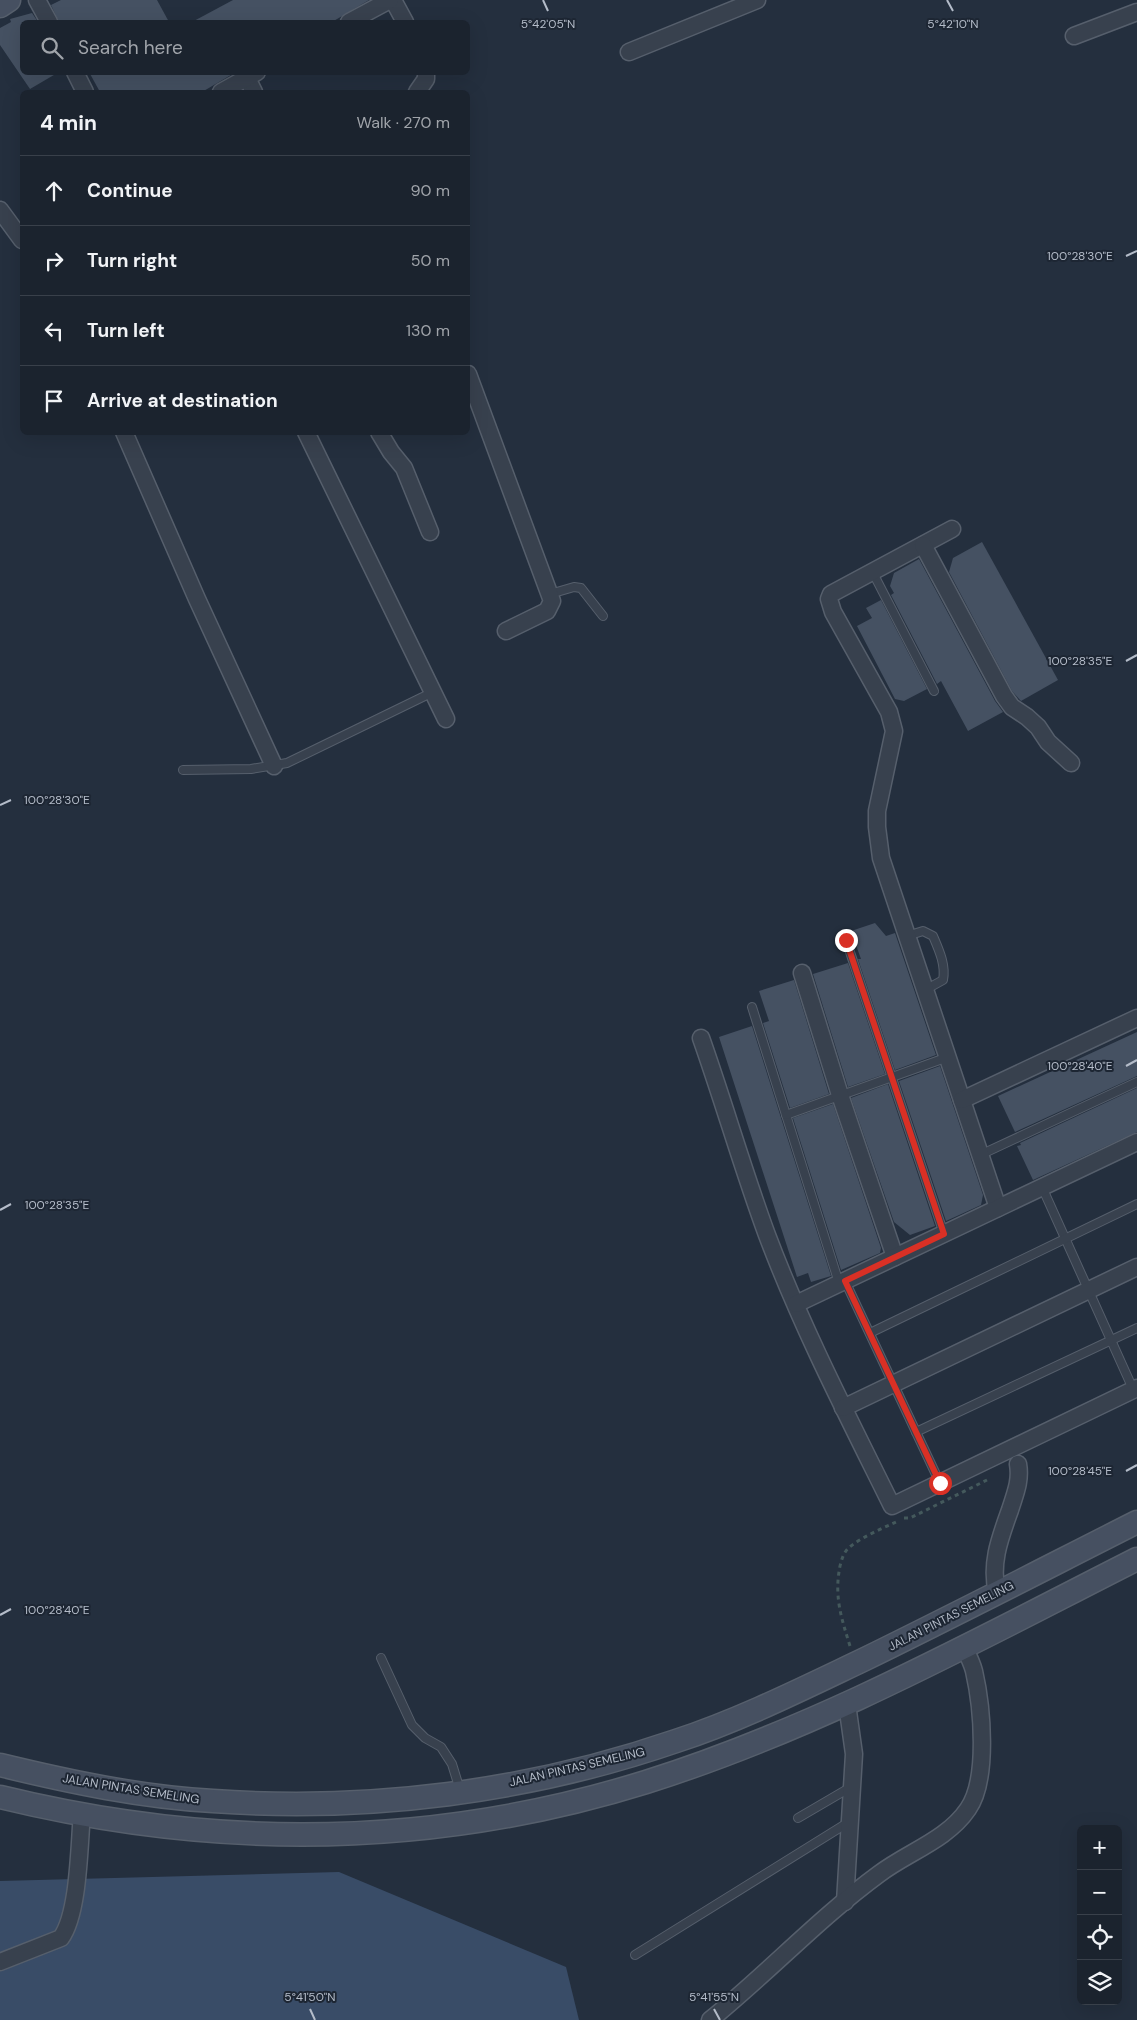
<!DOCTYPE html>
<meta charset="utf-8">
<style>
:root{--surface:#1b232e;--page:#282f3a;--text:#f1f3f6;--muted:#a0a4aa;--line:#39404a}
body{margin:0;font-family:"DM Sans",sans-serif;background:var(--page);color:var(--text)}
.controls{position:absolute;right:15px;bottom:15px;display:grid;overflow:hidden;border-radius:8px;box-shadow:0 5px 20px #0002}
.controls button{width:45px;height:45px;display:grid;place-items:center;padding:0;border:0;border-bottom:1px solid var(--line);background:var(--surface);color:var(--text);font:25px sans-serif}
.stop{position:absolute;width:15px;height:15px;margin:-11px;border:4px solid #d93025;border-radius:50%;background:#fff}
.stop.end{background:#d93025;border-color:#fff;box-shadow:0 1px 5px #0008}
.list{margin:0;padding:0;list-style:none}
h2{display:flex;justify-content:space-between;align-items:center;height:65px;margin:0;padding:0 20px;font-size:21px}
h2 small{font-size:16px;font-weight:400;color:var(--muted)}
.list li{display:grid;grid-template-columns:32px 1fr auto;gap:15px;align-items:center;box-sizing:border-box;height:70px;padding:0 20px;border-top:1px solid var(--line)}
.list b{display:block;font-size:19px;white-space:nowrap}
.list em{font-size:16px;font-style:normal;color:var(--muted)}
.icon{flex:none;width:28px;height:28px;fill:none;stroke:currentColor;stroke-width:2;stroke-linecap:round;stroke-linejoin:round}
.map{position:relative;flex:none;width:1137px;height:2020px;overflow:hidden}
.search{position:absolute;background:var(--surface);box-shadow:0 5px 20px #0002;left:20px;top:20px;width:450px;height:55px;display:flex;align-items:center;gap:12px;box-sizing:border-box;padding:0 18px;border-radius:8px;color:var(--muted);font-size:19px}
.panel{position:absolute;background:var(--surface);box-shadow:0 5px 20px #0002;left:20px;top:90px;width:450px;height:345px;border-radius:8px}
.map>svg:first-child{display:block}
.water{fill:#394c67}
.building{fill:#455162}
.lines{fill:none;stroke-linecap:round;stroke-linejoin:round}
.lane-casing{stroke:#565f6c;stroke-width:10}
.street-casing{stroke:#565f6c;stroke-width:19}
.secondary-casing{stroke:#565f6c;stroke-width:25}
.path{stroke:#44595c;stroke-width:3;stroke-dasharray:4 4;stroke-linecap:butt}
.lane{stroke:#38414e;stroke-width:8}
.street{stroke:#38414e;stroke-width:16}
.secondary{stroke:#465061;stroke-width:22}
.route{stroke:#d93025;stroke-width:6}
.ticks{fill:none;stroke:#b4bcc9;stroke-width:2}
.labels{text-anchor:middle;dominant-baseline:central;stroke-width:4;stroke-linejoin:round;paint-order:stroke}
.street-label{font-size:12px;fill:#b4bcc9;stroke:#1d2633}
.ticks-label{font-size:12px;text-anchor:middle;fill:#b4bcc9;stroke:#1d2633;stroke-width:4;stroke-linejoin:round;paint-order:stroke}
</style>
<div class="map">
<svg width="1137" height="2020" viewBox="0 0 1137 2020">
<rect width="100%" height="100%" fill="#242f3e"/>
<!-- water -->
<polygon class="water" points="339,1872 566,1967 579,2020 0,2020 0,1881"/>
<!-- building -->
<g class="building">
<polygon points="61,0 157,0 169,22 59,22 51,5"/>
<polygon points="233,0 369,0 332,22 192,22"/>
<polygon points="32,13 38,22 22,22 22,72 59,72 30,89 0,45 0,28 11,22 10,19"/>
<polygon points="89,72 236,72 202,92 100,92"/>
<polygon points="982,542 1058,680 1021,701 1012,691 949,572 953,558"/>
<polygon points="919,559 995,701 1003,712 968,731 941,681 937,684 891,595 894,593 890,586 894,573"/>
<polygon points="881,600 927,689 904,701 895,699 857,626 872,618 866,608"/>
<polygon points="875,923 886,936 895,933 936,1055 895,1070 858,959 861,959 851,931"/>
<polygon points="848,963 885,1074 848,1087 813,974"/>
<polygon points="794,980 829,1094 790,1108 763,1023 769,1021 759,991"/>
<polygon points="752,1026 831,1276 811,1282 808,1273 797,1277 719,1037"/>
<polygon points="1137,1032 1137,1076 1015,1132 998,1096"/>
<polygon points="940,1066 983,1195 981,1205 946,1221 899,1081"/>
<polygon points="888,1084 935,1226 910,1235 894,1222 851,1098"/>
<polygon points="1137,1088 1137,1132 1033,1180 1017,1146 1021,1145 1020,1143"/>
<polygon points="833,1104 881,1248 880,1253 841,1270 793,1118"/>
</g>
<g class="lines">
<!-- lane casing -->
<g class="lane-casing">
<g id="lane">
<polyline points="872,571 934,691"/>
<polyline points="550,594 574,587 581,588 603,616"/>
<polyline points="183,770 251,769 287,763 433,692"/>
<path d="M907,936L923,931L933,936C939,950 946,965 943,980L925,990"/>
<polyline points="846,940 944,1234"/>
<polyline points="752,1007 839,1283"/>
<polyline points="786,1115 948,1057"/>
<polyline points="980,1155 1137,1082"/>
<polyline points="1042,1187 1133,1389"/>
<polyline points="845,1281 940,1483"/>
<polyline points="870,1333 1137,1204"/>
<polyline points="916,1432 1137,1328"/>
<polyline points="381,1658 412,1725 425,1738 441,1747 452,1764 460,1790"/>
<polyline points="798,1818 851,1787"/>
<polyline points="635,1955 849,1822"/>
</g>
</g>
<!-- street casing -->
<g class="street-casing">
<g id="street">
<polyline points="37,0 49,22"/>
<polyline points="393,0 405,22"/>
<polyline points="349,22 390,0"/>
<polyline points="1074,36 1137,12"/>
<polyline points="629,52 757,0"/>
<polyline points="75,72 85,92"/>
<polyline points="247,78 254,92"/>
<polyline points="221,92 257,72"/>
<polyline points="417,92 426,79 426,72"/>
<polyline points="0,210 22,240"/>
<polyline points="468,374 552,601 547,611 506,631"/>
<polyline points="124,432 197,599 274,766"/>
<polyline points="306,432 446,719"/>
<polyline points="379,432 391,452 404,468 430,532"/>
<polyline points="952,529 831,594 829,599 833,612 889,712 894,731 877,811 877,827 881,858 998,1208"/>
<polyline points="923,545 1004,696 1012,707 1027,717 1038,727 1048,742 1071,763"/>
<polyline points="802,973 840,1095 895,1257"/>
<path d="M701,1038C724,1103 743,1170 767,1235C802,1328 848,1417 892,1506L1137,1388"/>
<polyline points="962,1100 1137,1018"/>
<polyline points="796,1304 1137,1142"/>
<polyline points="843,1408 1137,1267"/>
<path d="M997,1593C990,1563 1000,1538 1010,1510C1015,1494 1021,1481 1018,1464"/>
<polyline points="845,1902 854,1754 847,1704"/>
<path d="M0,1962L61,1938C79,1913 79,1846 82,1813"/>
<path d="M710,2020C768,1973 819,1918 879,1874C908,1852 947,1840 968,1809C989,1779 982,1706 974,1671C972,1663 968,1655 964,1647"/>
</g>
</g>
<!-- secondary casing -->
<g class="secondary-casing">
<g id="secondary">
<polyline points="0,6 9,0"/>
<path d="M0,1765C70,1782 141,1797 213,1801C369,1812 528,1792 676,1741C740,1720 802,1689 863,1660C955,1615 1046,1568 1137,1522"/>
<path d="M0,1797C217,1850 431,1849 646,1782C818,1728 977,1640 1137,1559"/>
</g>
</g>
<!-- path -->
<g class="path">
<polyline points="904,1518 910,1518 987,1480"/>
<path d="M850,1646C841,1617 834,1596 840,1566C842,1558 844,1551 851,1546C864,1536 881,1529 896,1522"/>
</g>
<!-- lane -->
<use href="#lane" class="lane"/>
<!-- street -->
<use href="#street" class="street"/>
<!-- secondary -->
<use href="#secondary" class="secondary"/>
</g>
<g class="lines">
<!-- route -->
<polyline class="route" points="846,940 944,1234 845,1281 940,1483"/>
</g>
<!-- ticks -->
<path class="ticks" d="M543,0L548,11M947,0L953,11M1126,256L1137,251M1126,661L1137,655M0,805L11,800M1126,1066L1137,1060M0,1210L11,1204M1126,1471L1137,1465M0,1615L11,1609M310,2009L315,2020M714,2009L720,2020"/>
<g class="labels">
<!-- street labels -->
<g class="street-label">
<text transform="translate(951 1616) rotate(-27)">JALAN PINTAS SEMELING</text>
<text transform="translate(577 1767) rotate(-13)">JALAN PINTAS SEMELING</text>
<text transform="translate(131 1789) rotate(9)">JALAN PINTAS SEMELING</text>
</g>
</g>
<g class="ticks-label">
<text x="548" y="28">5°42'05"N</text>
<text x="953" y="28">5°42'10"N</text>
<text x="1080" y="260">100°28'30"E</text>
<text x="1080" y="665">100°28'35"E</text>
<text x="57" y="804">100°28'30"E</text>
<text x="1080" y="1070">100°28'40"E</text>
<text x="57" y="1209">100°28'35"E</text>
<text x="1080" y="1475">100°28'45"E</text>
<text x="57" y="1614">100°28'40"E</text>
<text x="310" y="2001">5°41'50"N</text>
<text x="714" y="2001">5°41'55"N</text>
</g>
</svg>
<div class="controls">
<button>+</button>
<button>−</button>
<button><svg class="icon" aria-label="locate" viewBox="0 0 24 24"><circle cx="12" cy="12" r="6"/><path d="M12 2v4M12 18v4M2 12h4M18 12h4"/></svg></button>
<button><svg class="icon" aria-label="layers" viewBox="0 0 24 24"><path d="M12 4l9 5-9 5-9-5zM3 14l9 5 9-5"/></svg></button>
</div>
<div class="stop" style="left:940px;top:1483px"></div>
<div class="stop end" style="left:846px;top:940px"></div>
<div class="search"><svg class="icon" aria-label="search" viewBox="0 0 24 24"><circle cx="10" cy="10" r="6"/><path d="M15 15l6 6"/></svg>Search here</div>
<section class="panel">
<h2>4 min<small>Walk · 270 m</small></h2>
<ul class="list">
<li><svg class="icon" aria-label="ahead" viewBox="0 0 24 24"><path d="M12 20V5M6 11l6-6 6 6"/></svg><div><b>Continue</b></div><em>90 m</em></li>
<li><svg class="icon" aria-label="right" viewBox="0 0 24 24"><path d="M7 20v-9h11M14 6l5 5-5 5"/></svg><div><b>Turn right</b></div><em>50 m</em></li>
<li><svg class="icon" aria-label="left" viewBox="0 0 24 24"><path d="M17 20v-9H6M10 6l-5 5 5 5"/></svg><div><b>Turn left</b></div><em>130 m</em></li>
<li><svg class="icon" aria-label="arrive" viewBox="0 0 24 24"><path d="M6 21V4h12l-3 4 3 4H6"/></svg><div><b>Arrive at destination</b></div></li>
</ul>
</section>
</div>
